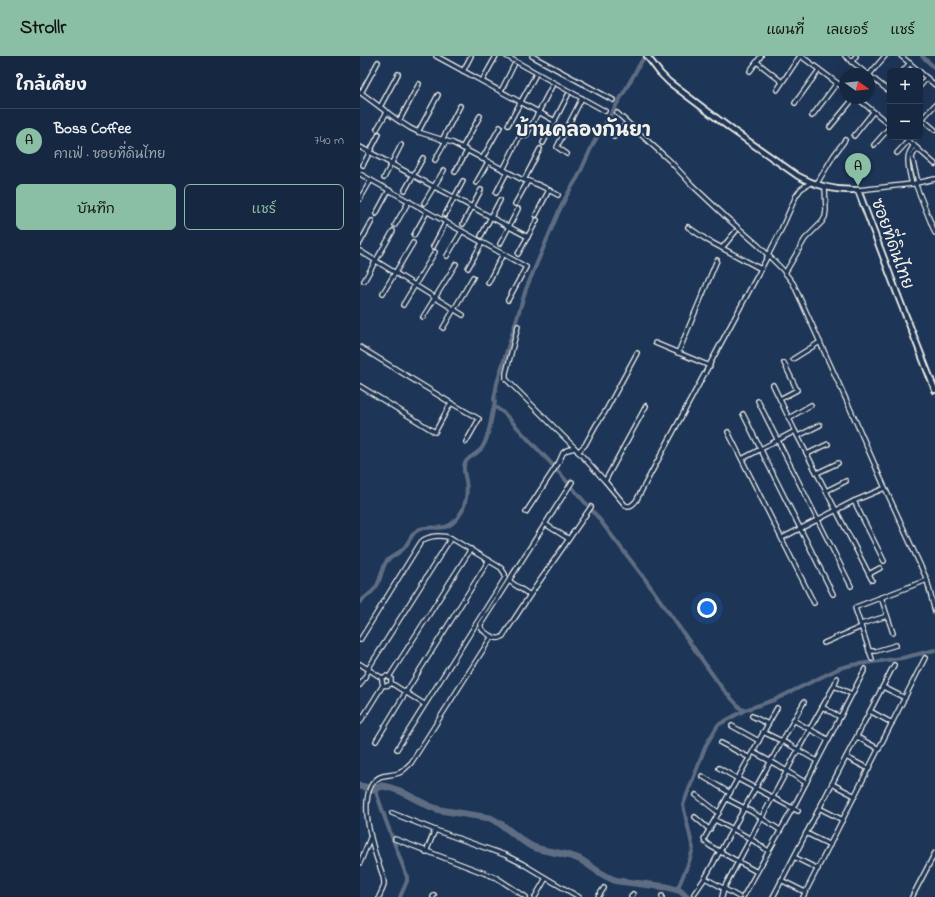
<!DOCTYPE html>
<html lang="th">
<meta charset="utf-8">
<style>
:root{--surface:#162841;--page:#23344c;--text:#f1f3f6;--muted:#9ea6b1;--line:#35445a;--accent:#8abfa5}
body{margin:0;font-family:"Indie Flower","Playpen Sans Thai",sans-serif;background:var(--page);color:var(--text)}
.controls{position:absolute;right:12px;top:12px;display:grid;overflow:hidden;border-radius:6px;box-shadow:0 4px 16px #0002}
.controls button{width:36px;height:36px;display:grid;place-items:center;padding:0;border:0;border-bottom:1px solid var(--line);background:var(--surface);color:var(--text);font:20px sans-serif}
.compass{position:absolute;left:479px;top:12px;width:36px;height:36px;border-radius:50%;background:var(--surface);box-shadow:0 4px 16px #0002;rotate:105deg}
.you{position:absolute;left:347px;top:552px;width:14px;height:14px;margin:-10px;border:3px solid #fff;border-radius:50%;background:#1a73e8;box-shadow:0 0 0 6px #1a73e833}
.badge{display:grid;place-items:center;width:26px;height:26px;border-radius:50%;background:var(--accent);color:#111;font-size:13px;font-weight:700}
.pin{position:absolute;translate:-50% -33px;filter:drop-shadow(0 1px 2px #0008)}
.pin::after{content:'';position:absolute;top:21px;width:14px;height:12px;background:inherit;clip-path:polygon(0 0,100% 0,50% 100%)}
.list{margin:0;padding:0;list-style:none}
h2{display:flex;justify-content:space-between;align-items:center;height:52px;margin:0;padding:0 16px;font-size:17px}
h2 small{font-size:13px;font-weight:400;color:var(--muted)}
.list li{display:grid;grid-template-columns:26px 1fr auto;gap:12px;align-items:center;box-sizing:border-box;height:64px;padding:0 16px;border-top:1px solid var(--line)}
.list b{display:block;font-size:15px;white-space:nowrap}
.list p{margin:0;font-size:13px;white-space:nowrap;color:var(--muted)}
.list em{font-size:13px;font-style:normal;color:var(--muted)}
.actions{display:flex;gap:8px;padding:12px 16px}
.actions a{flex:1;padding:9px 0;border:1px solid var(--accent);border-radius:6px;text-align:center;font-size:14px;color:var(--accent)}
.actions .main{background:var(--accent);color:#111}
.map{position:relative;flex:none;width:575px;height:841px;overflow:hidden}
header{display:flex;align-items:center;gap:24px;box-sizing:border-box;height:56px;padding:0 20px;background:var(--accent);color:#111}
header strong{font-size:19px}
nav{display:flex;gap:22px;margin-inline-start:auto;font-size:14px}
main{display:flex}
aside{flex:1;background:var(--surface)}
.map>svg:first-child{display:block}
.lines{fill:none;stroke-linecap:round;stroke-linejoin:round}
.canal{stroke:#5e6d82;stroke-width:4}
.river{stroke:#5e6d82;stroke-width:7}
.minor-casing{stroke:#f4f1e8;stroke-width:6}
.tertiary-casing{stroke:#f4f1e8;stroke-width:8}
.minor{stroke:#1d3557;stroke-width:3.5}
.tertiary{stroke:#1d3557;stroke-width:4.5}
.labels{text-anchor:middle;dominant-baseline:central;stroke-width:4;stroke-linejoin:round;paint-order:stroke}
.street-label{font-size:17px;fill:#f4f1e8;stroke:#1d3557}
.quarter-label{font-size:19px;font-weight:bold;fill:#f4f1e8;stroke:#1d3557}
</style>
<header>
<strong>Strollr</strong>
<nav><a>แผนที่</a><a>เลเยอร์</a><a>แชร์</a></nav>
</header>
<main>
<aside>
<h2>ใกล้เคียง<small></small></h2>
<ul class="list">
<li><span class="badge">A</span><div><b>Boss Coffee</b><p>คาเฟ่ · ซอยที่ดินไทย</p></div><em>740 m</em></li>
</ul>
<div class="actions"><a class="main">บันทึก</a><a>แชร์</a></div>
</aside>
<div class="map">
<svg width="575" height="841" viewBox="0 0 575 841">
<rect width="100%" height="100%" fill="#1d3557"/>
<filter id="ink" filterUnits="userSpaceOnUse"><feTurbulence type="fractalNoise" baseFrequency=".025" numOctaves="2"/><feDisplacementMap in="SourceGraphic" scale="8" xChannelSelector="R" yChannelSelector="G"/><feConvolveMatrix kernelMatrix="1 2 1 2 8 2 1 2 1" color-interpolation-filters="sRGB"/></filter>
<g filter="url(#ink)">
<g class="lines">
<!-- canal -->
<g class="canal">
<polyline points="562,0 575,12"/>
<polyline points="134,350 145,358 166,381 190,406 236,459 285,523 362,632 381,653 385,654 414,644 480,612 492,609 542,602 575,594"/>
<path d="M0,546C5,541 12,537 16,531C21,524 21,514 26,506C30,501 38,498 43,493C48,488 50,481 55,476C63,469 76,473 85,471C90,470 96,464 99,460C106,450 108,436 106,425C105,419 102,412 105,407C107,402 117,398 121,393C129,384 131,362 134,350L135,346L134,343L137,327L166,233L199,155L208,137L218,121L233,88L263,38L281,6L286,0"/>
<polyline points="15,733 26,765 47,821 47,825 40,841"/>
<polyline points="317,834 329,806 333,793 323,749 346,689 358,669 385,654"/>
</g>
<!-- river -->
<path class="river" d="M0,730L15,733L22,730L28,731L40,735L69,750L80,754L130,762C146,769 157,783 173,791C188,797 206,796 221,804C233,811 243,821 258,825L307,831L321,835L327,841"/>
<!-- minor casing -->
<g class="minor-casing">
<g id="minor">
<polyline points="76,0 195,65"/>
<polyline points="146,0 245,55"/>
<polyline points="172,0 253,44"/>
<polyline points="441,0 485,33"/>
<polyline points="485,0 507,18"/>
<polyline points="541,0 559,15"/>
<polyline points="397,6 422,26"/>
<polyline points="491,6 496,0"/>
<polyline points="103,15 111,0"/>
<polyline points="390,15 401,0"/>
<polyline points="543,15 550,7"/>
<polyline points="560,16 575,29"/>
<polyline points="509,19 530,36"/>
<polyline points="509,19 525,0"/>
<polyline points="122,25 136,0"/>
<polyline points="560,30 567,22"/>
<polyline points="417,34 440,0"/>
<polyline points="141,35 154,9"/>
<path d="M0,36L36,63L50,72L58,76L93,87L161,123C175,126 186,132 198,139"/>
<polyline points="1,37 18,6"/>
<polyline points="497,42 530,69"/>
<polyline points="435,47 459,14"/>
<polyline points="20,51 38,18"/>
<polyline points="257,57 310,105 332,129 366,161 399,190 422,213 433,227 489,350 525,432 567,524 575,556"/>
<polyline points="452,60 477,27"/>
<polyline points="560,61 575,74"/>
<polyline points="562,63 575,49"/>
<polyline points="39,65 59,28"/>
<polyline points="148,69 175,20"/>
<polyline points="470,71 494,42"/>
<polyline points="17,73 27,56"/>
<polyline points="58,76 78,39"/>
<polyline points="166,80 192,30"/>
<polyline points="494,80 513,56"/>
<polyline points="254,81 267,67"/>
<polyline points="544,81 575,108"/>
<polyline points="82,84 100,50"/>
<polyline points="183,87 208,39"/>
<polyline points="514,89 530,71"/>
<polyline points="0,91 168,181"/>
<polyline points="102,92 120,60"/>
<polyline points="557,92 553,99 552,102 558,126"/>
<polyline points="537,97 548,85"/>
<polyline points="207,98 197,91 222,42"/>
<polyline points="122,103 140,71"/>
<polyline points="75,104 86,85"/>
<polyline points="3,109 19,78"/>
<polyline points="143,114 159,82"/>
<polyline points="95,116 107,95"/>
<polyline points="0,118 166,211 148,244"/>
<polyline points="24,122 41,89"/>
<polyline points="164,124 180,93"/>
<polyline points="116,127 128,106"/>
<polyline points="555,127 575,177"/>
<path d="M552,128C550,120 546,105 549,98C550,95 552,92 554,89"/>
<polyline points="456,129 474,99 485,84"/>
<polyline points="45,134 63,102"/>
<polyline points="498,134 552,128 575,123"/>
<polyline points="136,137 147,116"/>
<polyline points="0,143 11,124"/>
<polyline points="64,147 84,114"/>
<polyline points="155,148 168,125"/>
<polyline points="16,158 29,134"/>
<polyline points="85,159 103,125"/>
<polyline points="176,159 189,134"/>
<polyline points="103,168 121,134"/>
<polyline points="35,169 49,145"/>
<polyline points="328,171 347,184 401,213"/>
<polyline points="54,179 67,156"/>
<polyline points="121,180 140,144"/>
<polyline points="0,187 12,165"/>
<polyline points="140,188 158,153"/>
<polyline points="73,191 86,166"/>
<polyline points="362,192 376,175"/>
<polyline points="0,195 103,259"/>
<polyline points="158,198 177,164"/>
<polyline points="87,200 102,175"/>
<polyline points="108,212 122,187"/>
<polyline points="425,217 445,183 462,166 465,161 466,154 465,131"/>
<polyline points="4,225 33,175"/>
<polyline points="128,227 143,198"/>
<polyline points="23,237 53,187"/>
<polyline points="43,249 75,196"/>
<polyline points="63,261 96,208"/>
<path d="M158,270L146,317V323L215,392L245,425L265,449C270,452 273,448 276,445L401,213L421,174L436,140L441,133L450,127"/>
<polyline points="83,272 113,221"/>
<polyline points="295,287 350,310"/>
<polyline points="0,291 91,347 119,363 106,386"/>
<polyline points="318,297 357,204"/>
<polyline points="433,303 460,286"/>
<polyline points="413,329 435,375 512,524"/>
<polyline points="0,330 75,376 91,347"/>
<polyline points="420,343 437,334 424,307"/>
<polyline points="398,345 491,530"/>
<polyline points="383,358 473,538"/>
<polyline points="429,362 451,349"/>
<polyline points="368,376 454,547"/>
<polyline points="438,380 460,369"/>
<polyline points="218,396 225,389 236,369 245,356 277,297"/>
<polyline points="447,398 468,388"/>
<polyline points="382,403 435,375"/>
<polyline points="457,417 478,407"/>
<polyline points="245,425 286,350"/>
<path d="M212,426L121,568V572C124,576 134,584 140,582C141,582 142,581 143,580L170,539L231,451"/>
<polyline points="466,435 486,425"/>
<polyline points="494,445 524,505"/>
<polyline points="166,456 199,406 203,397 207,394 215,392"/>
<polyline points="185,468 209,483"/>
<polyline points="422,482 494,445 525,432"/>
<polyline points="509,518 520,512"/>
<polyline points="149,525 170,539"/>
<polyline points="521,541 533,577"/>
<polyline points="501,568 527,560"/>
<path d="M0,584L61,486C68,479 82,479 91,482L141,512L145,518V522L37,693"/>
<polyline points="464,587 501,571"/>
<polyline points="509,595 516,595 536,589"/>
<polyline points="512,603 495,552 496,551 567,524"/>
<polyline points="0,608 22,622"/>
<polyline points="8,613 91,482"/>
<polyline points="29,621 111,493"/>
<path d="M31,627C29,630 27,630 23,629L22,625V622L26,620L31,622V627L64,648"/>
<polyline points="0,629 9,614"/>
<polyline points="474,630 492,638"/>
<polyline points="523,631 545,642"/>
<polyline points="462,651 480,661"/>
<polyline points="510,655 532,667"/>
<polyline points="392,660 408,668"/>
<polyline points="433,664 469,684"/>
<polyline points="0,666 23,629"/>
<polyline points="372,670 399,685"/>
<polyline points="403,676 428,688 457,705"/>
<polyline points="497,681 519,693"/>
<polyline points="16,685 46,636 129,504"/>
<polyline points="361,687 390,702"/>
<polyline points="393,696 417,709 446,727"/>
<polyline points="486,701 509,713"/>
<polyline points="359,712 378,723 438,755"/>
<polyline points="342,720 370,737"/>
<polyline points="472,728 495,740"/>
<polyline points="336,739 359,757"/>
<polyline points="367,743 392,756 420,774"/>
<polyline points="459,752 483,764"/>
<polyline points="32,757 75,774 145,799 163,808 186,822 219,841"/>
<polyline points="335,761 350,774"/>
<path d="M355,764C373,773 392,782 408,795"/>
<polyline points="446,777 470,789"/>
<polyline points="35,783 137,822 166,841"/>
<polyline points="66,796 75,774"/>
<polyline points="434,801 458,813"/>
<polyline points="0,807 10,782"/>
<polyline points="397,816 350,790 345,786 344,783 417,652"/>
<polyline points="345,822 379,841"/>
<polyline points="421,824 445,836"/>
<polyline points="334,838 345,822 444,646"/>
<path d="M19,841C21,836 24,832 24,827C24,820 20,812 18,806C11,785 0,748 12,728C21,716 28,721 39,717C44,715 47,710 51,707L132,580"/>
<polyline points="73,841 74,839"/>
<polyline points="175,841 186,822"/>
<polyline points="238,841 244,832"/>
<polyline points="271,841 273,838"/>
<polyline points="302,841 302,840"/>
<polyline points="362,841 364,832 438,694 474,630 477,622"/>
<polyline points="383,841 433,752 505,613"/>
<polyline points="413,841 534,609"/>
<polyline points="443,841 565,602"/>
<polyline points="552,841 575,797"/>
</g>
</g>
<!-- tertiary casing -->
<g class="tertiary-casing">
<path id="tertiary" d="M287,0L300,17L309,26L371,73L438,120C458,131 476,135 498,134L540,245L575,334"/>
</g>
<!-- minor -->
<use href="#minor" class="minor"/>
<!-- tertiary -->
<use href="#tertiary" class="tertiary"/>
</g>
</g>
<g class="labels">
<!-- street labels -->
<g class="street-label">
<text transform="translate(532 188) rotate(70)">ซอยที่ดินไทย</text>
</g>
<!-- quarter labels -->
<g class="quarter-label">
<text x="223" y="75">บ้านคลองกันยา</text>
</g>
</g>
</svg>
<div class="controls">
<button>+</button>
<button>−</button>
</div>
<svg class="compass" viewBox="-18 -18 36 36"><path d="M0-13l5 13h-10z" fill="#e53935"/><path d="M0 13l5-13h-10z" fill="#9ea6b1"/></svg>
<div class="you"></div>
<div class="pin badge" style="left:498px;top:130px">A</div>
</div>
</main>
